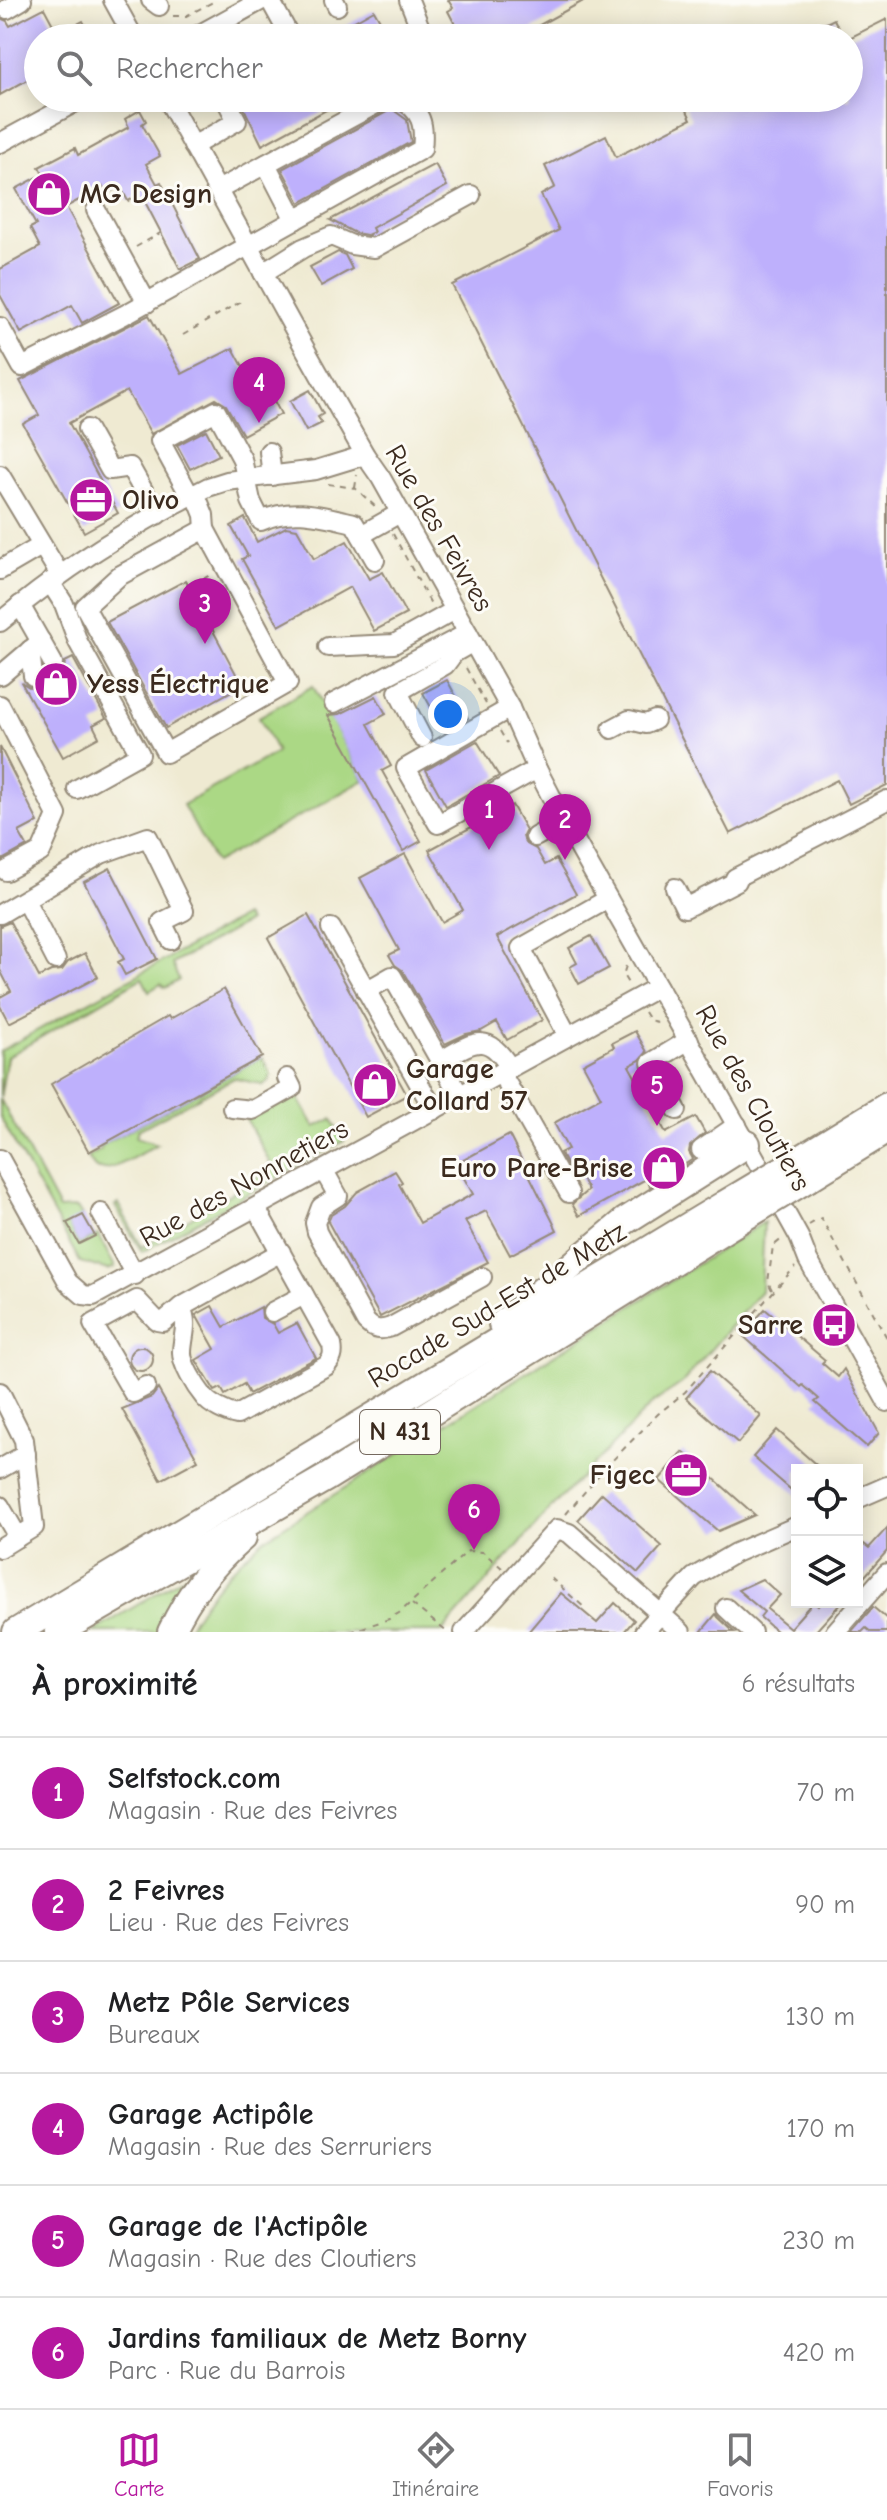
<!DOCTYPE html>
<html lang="fr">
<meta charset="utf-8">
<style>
:root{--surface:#fff;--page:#f2f2f2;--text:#202124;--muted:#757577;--line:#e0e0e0;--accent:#b5179e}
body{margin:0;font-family:"Comic Neue",sans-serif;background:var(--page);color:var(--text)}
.controls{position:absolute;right:24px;bottom:24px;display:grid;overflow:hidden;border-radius:0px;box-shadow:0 4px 20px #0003}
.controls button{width:72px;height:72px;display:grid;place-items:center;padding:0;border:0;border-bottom:2px solid var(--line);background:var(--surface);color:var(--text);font:40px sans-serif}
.you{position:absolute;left:448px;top:714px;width:28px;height:28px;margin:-20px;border:6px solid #fff;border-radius:50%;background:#1a73e8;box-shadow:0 0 0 12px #1a73e833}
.badge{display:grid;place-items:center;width:52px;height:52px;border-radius:50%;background:var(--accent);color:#fff;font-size:26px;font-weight:700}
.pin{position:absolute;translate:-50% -66px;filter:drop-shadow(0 2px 4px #0008)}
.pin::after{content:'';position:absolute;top:42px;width:28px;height:24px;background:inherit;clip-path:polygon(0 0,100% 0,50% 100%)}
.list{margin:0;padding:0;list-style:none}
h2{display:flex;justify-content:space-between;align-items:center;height:104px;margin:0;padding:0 32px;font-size:34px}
h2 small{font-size:26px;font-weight:400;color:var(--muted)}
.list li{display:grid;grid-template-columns:52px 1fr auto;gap:24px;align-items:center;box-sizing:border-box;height:112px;padding:0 32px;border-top:2px solid var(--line)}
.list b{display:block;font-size:30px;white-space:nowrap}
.list p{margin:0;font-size:26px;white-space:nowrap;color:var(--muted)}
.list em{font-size:26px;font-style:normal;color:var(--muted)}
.icon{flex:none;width:44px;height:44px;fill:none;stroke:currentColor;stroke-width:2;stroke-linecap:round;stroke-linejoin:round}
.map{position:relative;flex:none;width:887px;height:1632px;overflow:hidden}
.search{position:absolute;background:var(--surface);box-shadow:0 4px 20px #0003;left:24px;right:24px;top:24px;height:88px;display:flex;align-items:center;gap:20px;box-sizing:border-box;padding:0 28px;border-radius:44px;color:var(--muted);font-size:30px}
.sheet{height:776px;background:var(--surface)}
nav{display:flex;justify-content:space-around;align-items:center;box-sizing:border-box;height:112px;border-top:2px solid var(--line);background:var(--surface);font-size:22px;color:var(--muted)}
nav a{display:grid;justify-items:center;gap:4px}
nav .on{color:var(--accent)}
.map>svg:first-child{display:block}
.green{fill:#abd885;stroke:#738152;stroke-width:2}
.building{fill:#beb0fc}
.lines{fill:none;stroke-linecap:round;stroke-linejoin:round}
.minor-casing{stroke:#958a78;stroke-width:22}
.highway-casing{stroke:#958a78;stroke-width:30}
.path{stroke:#958a78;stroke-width:2;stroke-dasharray:6 6;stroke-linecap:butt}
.minor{stroke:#fff;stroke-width:18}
.highway{stroke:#fff;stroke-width:26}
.highway-bridge-casing{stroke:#958a78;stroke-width:30;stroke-linecap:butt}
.highway-bridge{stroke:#fff;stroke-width:26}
.labels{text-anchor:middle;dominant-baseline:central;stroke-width:6;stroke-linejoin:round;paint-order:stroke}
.shield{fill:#fdfcf7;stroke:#75695f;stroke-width:2}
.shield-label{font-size:26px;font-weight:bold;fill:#3b2a1e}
.poi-label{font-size:28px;font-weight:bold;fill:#3b2a1e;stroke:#fdfcf7;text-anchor:start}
.street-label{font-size:28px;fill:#3b2a1e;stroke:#fdfcf7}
</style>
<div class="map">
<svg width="887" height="1632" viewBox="0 0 887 1632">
<rect width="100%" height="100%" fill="#fdfcf7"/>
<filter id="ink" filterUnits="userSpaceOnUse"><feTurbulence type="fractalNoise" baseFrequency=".0125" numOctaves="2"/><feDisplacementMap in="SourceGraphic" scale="16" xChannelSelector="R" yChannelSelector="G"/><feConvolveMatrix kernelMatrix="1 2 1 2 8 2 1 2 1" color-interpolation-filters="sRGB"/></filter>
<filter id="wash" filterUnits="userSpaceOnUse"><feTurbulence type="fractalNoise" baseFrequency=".006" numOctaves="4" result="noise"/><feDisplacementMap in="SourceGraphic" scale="32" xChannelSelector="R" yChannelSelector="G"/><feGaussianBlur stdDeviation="1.8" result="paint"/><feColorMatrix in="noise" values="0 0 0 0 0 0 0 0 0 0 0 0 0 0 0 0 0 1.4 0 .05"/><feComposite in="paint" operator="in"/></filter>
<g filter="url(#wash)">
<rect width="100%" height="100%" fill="#efead2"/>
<!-- green -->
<g class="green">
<polygon points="313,686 364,780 215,863 183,805 277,752 259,717"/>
<polygon points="244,916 248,922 172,964 179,980 165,988 161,984 149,991 142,978 7,1057 0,1098 0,1051"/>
<path d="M262,1057L271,1074L269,1081L263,1085L234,1078L138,1130L136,1137L157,1144C144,1151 110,1175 96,1168C93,1166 90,1160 88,1157L101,1150L100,1146Z"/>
<polygon points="295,1092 315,1127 332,1119 344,1141 142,1252 115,1206 118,1204 142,1247 273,1168 246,1119"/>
<polygon points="0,1099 59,1209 77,1208 82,1216 68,1224 79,1244 98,1235 115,1267 108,1270 80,1262 0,1117"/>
<path d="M764,1222L761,1291L682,1383L653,1403L551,1508L442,1632H186C208,1592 230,1569 264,1539Z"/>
<polygon points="188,1574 159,1632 93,1632"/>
</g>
<g id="blocks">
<!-- building -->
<g class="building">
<polygon points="448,0 585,0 516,38 462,38 448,11 453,8"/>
<polygon points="44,8 58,34 83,21 92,38 38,38 38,74 0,95 0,18 7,21 10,26"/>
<polygon points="374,10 390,38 324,38"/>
<polygon points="834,19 843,38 796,38"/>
<polygon points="887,19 887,785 849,804 837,780 730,834 452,285 559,230 541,195 555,187 545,166 606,135 616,157 691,119 681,98 713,98 717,106 732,98 849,98 849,38"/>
<polygon points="244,98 348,98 262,145 240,100"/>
<polygon points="392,109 407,120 411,142 300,203 282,169"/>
<polygon points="140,110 146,121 142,124 160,156 146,164 157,184 161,182 200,259 180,269 144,200 139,203 135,197 128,201 120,186 106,194 103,187 66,207 119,303 82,323 72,305 21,333 0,295 0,269 40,247 30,228 36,225 16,189 43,174 39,167 75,148 78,155 129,127 125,119"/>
<polygon points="435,164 447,186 372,228 374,232 367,235 355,233 330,220"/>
<polygon points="338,252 345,255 352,269 321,286 310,267"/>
<polygon points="149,315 182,374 233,348 263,403 272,397 281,414 243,435 226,405 216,399 151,434 127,391 69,423 118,513 84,532 23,424 39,415 20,381"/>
<polygon points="310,390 323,414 318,417 322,423 306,431 290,401"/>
<polygon points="206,430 219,455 190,469 177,445"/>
<polygon points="245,518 257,542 286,527 297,529 314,559 347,541 369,579 383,572 406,614 374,631 350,587 279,626 242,559 248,556 231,526"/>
<polygon points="186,580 242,685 166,728 107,622"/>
<polygon points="73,658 106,718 93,725 99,737 63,757 21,682 29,687 39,686 44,680 44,671 52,675 58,674 64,668 65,662"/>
<polygon points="447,680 468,718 445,732 423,693"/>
<polygon points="376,696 386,714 368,724 391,766 382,771 421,841 403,851 328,715 340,714"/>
<polygon points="477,741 499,776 446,806 426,770"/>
<polygon points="0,747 38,822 19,832 27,846 0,861"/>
<polygon points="512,805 526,830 523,836 525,843 536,849 545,865 556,859 576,894 497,937 542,1020 507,1040 497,1022 481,1031 466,1034 445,1044 402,970 395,965 389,955 399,950 360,878 405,854 442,922 463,910 429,850"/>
<polygon points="110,868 157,959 125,975 118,962 124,959 84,882"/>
<polygon points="308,915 407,1095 366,1117 268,938"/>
<polygon points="10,922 39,977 51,971 62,970 68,962 85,953 98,977 9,1023 0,1006 0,997 11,991 0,970 0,926"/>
<polygon points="591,936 609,968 579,984 570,967 577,963 569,948"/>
<polygon points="224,989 262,1057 89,1152 51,1084 168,1016 170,1019"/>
<polygon points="635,1031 647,1052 640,1060 629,1066 666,1133 696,1117 705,1133 690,1146 689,1152 693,1159 650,1187 646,1179 579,1216 572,1204 588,1190 577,1170 571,1173 560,1153 568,1149 554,1123 601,1097 583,1064 614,1047 612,1043"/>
<polygon points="509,1135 557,1230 510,1255 486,1211 465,1221 488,1262 380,1317 328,1222 331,1215 345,1206 357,1192 395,1171 402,1182 399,1184 420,1223 473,1194 456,1164"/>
<polygon points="83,1215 95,1236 79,1244 67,1223"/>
<polygon points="212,1306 224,1327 261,1307 262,1318 273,1324 278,1333 297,1323 316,1358 249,1394 244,1384 225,1395 221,1388 215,1391 196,1360 215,1349 196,1315"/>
<polygon points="765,1309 825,1360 822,1363 838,1377 844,1369 879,1433 867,1447 815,1402 819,1399 803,1385 801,1387 742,1335"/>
<circle cx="141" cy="1359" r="12"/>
<polygon points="710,1371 761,1416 738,1443 686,1398"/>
<polygon points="158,1389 198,1460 161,1480 122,1409 152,1397"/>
<polygon points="777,1430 822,1470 797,1470 797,1495 753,1457"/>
<polygon points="683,1452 711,1476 755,1515 718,1531 659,1480"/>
<polygon points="602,1493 662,1546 638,1573 578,1520"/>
<polygon points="887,1528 887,1551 857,1585 857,1553 864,1544 869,1548"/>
<polygon points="762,1579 780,1595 767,1609 790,1628 813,1602 818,1606 821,1602 842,1602 815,1632 777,1632 760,1617 764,1612 738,1590"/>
<polygon points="561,1593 597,1623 615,1603 634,1620 624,1632 528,1632"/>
<polygon points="873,1607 887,1619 887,1632 871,1632 866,1628 862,1632 851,1632"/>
<polygon points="716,1614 718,1617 734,1632 701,1632"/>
</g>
</g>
</g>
<g filter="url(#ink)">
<use href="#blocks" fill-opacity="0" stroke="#958a78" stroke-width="2"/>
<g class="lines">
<!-- minor casing -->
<g class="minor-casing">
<g id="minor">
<polyline points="113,0 134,38"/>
<polyline points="151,0 159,6"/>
<polyline points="270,0 288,33 279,38"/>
<polyline points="334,0 337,6"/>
<polyline points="409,0 424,38"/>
<polyline points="7,9 22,0"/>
<polyline points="193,38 262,0"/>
<polyline points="167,98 309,356 365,455 381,478 510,708 537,769 564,821 759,1165 799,1237 808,1260 887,1402"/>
<polyline points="0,143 83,98"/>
<polyline points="193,146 237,121 225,98"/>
<polyline points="266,164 295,220"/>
<polyline points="218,190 387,98"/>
<polyline points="96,210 147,303"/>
<polyline points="263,273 303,248 331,236 352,245 374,248 471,195"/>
<path d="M0,327L22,367L124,315L422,149C425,125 422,110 398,98"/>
<polyline points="87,429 110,470 130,467 157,515"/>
<polyline points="269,452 272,476"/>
<polyline points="0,475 60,575"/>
<polyline points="195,493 204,515 205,529"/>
<path d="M190,496L160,441L216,411L242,459L251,501L261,521C292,506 322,516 354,523L375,560"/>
<polygon points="205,529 288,683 166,753 85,607 119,576"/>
<polyline points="361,535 400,513"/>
<polyline points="0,570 41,546"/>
<polyline points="50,582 64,604 78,642 140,754 77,789"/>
<polyline points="20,605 53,663"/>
<path d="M0,622C63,569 134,524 208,487L227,481L316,470L365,455"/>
<polyline points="328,647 394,644 455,610"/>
<polyline points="30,650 33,676"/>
<polyline points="1,675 41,641"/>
<polyline points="334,703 468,633"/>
<polyline points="0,705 57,815 41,852 6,871"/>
<polyline points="510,708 406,768 438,824 537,769"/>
<polyline points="612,729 629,720 646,724 655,720"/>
<polyline points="422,738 398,692 445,665 454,653 468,645"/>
<polyline points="535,837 564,821"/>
<polyline points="735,878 887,800"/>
<polyline points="675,888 685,908 737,881"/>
<polyline points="25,900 56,960"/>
<polyline points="0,914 101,854 148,837 184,911 162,922 171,940"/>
<polyline points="331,928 434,1110"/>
<polyline points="366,991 392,976 460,1096"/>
<polyline points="568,1036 521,948 608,899"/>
<path d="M440,1061C473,1042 487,1030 510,1068"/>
<polyline points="501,1073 569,1193"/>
<polyline points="232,1108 253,1110 292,1088 287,1078"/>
<polyline points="677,1110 651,1063 689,1040"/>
<polyline points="701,1150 737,1125"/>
<polyline points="0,1159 68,1282 83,1295 93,1296 658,987"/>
<path d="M324,1171L338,1196L321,1207L315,1223L317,1232L366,1322C374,1330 380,1331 391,1327L482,1277"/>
<path d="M256,1208L332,1345C334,1355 332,1359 326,1366L237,1415C227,1413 210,1405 204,1397C196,1387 181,1364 182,1351C183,1334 189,1324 181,1307L281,1252"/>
<polyline points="101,1213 135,1275"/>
<polyline points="272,1312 304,1295"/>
<polyline points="146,1386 133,1393 93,1324 137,1300 157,1321 163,1322 181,1307"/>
<polyline points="0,1392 24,1440 34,1527 0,1548"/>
<polyline points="0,1469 26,1454"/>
<polyline points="857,1499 887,1486"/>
<polyline points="0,1506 18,1537"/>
<polyline points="726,1608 752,1632"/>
<polyline points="464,1632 557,1529 569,1533 681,1632"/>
<polyline points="644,1632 694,1577 735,1553 797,1526"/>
<polyline points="835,1632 887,1573"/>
</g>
</g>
<!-- highway casing -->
<g class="highway-casing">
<g id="highway">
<polyline points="797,1161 887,1106"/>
<polyline points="809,1178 887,1130"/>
<polyline points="502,1324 625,1221 747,1144"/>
<polyline points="16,1632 725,1204"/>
<polyline points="58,1632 326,1478 735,1223"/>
<path d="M171,1632C189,1594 211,1565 243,1537"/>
</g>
</g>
<!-- path -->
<g class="path">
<polyline points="173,16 186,16 217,0"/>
<polyline points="136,247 162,232"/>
<polyline points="183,335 240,302"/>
<polyline points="328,484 355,488 377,508"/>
<polyline points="355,488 357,475"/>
<polyline points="393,534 432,606"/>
<polyline points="193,585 210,575"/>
<polyline points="466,668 486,704"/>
<polyline points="500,731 507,743"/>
<polyline points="626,966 623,975 629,985"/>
<polyline points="644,1012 649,1020 661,1023"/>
<polyline points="809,1225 821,1218 887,1338"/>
<polyline points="772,1290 768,1282 773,1246 782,1239"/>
<polyline points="566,1514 603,1470 658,1414 685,1392 795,1267"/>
<polyline points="551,1578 586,1609"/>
<polyline points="412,1604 447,1632"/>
<polyline points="350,1632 389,1619 399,1613 468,1551 483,1552 502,1568"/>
</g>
<!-- minor -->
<use href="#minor" class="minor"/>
<!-- highway -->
<use href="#highway" class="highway"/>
<!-- highway-bridge casing -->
<g class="highway-bridge-casing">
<g id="highway-bridge">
<polyline points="725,1204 797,1161"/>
<polyline points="735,1223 809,1178"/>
</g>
</g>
<!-- highway-bridge -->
<use href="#highway-bridge" class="highway-bridge"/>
</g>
</g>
<!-- icons -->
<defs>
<g id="shop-disc" transform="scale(2.3)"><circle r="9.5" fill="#b5179e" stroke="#fdfcf7"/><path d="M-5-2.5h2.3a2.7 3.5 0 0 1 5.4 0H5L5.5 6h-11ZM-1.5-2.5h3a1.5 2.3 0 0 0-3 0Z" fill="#fff"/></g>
<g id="office-disc" transform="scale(2.3)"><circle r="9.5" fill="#b5179e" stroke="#fdfcf7"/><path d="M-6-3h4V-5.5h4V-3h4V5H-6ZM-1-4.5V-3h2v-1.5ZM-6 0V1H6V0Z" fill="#fff"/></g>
<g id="bus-disc" transform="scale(2.3)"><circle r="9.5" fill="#b5179e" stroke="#fdfcf7"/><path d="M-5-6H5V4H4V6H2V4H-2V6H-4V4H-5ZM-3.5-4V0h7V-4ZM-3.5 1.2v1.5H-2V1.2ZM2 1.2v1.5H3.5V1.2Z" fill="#fff"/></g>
</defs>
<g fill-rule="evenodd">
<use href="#shop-disc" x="49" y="194"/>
<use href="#office-disc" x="91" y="500"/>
<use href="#shop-disc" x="56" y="684"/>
<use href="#shop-disc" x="375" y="1085"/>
<use href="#shop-disc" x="664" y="1168"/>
<use href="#bus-disc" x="834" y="1325"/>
<use href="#office-disc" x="686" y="1475"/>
</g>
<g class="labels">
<!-- shield labels -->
<rect class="shield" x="360" y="1410" width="80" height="44" rx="6"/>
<g class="shield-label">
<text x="400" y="1432">N 431</text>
</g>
<!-- poi labels -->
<g class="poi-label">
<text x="80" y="194">MG Design</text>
<text x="122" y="500">Olivo</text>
<text x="87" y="684">Yess Électrique</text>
<text x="406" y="1069">Garage<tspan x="406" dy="32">Collard 57</tspan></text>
<text x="633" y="1168" text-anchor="end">Euro Pare-Brise</text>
<text x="803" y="1325" text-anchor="end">Sarre</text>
<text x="655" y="1475" text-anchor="end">Figec</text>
</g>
<!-- street labels -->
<g class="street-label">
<text transform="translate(439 528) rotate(60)">Rue des Feivres</text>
<text transform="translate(753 1098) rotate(61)">Rue des Cloutiers</text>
<text transform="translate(244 1183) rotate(-29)">Rue des Nonnetiers</text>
<text transform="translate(497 1305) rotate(-31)">Rocade Sud-Est de Metz</text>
</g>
</g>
</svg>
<div class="controls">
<button><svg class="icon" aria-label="locate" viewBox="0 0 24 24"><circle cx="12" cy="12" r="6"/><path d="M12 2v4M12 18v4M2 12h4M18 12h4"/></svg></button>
<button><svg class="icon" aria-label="layers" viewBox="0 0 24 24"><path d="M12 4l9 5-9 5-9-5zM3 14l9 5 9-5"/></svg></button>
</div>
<div class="you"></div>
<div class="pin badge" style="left:489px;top:850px">1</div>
<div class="pin badge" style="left:565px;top:860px">2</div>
<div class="pin badge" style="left:205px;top:644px">3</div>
<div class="pin badge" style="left:259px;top:423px">4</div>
<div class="pin badge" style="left:657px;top:1126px">5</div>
<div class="pin badge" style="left:474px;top:1550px">6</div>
<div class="search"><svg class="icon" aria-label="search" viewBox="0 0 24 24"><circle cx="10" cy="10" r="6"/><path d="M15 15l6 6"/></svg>Rechercher</div>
</div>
<section class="sheet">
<h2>À proximité<small>6 résultats</small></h2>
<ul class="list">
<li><span class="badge">1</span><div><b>Selfstock.com</b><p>Magasin · Rue des Feivres</p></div><em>70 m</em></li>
<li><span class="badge">2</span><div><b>2 Feivres</b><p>Lieu · Rue des Feivres</p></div><em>90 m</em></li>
<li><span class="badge">3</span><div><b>Metz Pôle Services</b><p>Bureaux</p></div><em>130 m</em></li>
<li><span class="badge">4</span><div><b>Garage Actipôle</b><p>Magasin · Rue des Serruriers</p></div><em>170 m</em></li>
<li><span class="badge">5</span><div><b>Garage de l'Actipôle</b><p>Magasin · Rue des Cloutiers</p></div><em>230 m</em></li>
<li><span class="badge">6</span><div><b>Jardins familiaux de Metz Borny</b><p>Parc · Rue du Barrois</p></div><em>420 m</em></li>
</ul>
</section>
<nav>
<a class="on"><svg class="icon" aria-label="map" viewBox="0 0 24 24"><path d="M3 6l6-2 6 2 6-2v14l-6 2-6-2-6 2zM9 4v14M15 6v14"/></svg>Carte</a>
<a><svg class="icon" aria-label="directions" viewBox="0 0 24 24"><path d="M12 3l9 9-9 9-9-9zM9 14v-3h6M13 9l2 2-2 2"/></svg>Itinéraire</a>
<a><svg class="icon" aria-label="saved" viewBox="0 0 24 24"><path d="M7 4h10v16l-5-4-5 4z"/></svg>Favoris</a>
</nav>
